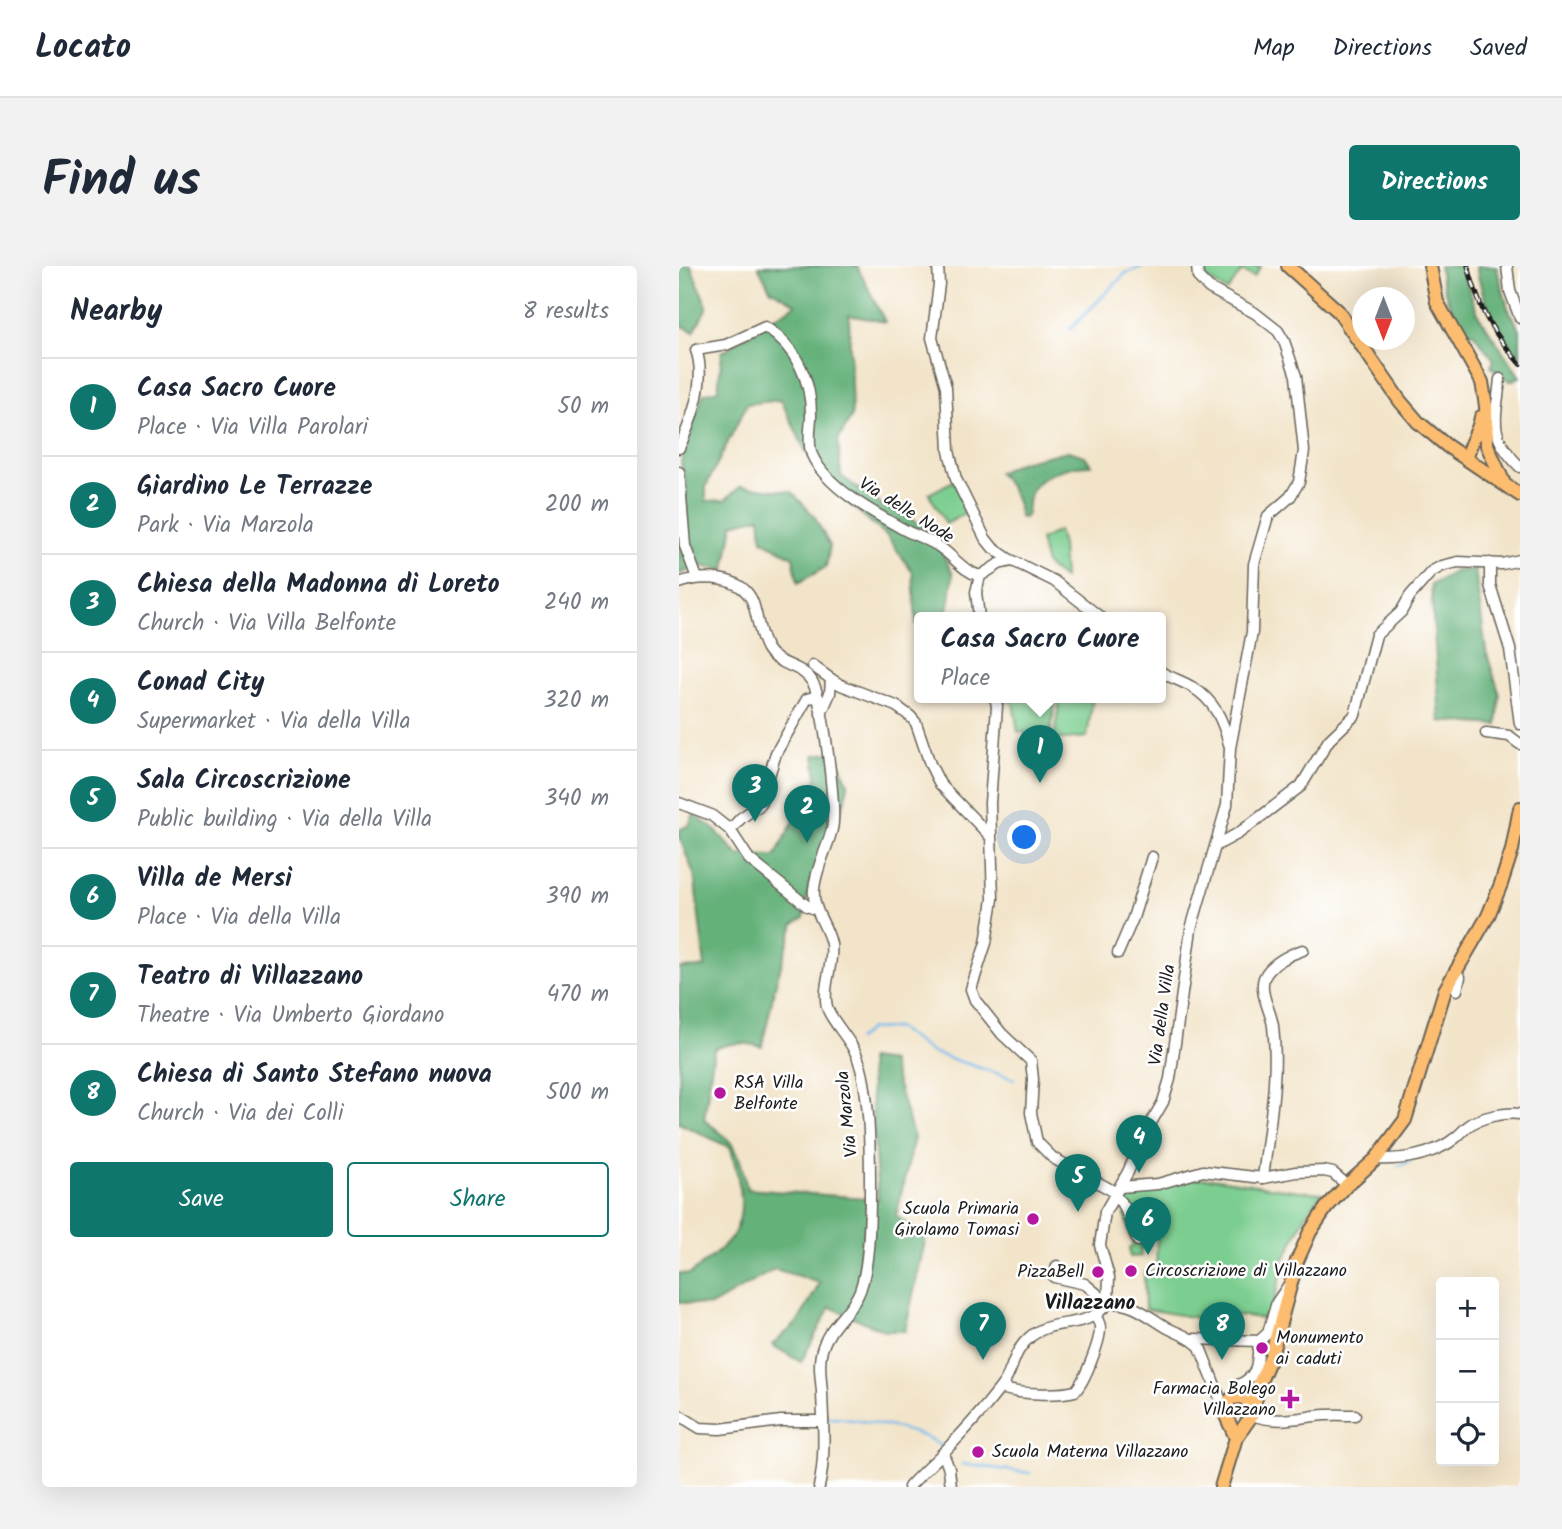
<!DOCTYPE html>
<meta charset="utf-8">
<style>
:root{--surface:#fff;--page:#f2f2f3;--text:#1f2937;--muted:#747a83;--line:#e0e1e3;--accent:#0f766e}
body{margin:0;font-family:Kalam,sans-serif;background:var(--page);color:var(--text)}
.controls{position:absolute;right:21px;bottom:21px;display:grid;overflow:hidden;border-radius:7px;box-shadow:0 7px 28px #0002}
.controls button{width:63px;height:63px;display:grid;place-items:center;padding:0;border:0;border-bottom:2px solid var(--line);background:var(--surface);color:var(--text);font:35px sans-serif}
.compass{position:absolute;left:673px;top:21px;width:63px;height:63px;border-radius:50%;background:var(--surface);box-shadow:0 7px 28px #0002;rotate:180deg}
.you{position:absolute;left:346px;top:572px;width:24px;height:24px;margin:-18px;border:5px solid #fff;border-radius:50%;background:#1a73e8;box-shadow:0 0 0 10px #1a73e833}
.badge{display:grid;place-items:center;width:46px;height:46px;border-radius:50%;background:var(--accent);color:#fff;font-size:23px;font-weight:700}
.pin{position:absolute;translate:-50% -58px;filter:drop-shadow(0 2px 4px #0008)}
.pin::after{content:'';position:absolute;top:37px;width:24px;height:21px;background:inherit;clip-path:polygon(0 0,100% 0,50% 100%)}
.popup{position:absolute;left:235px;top:346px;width:252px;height:91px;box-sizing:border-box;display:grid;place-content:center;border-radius:7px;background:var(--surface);filter:drop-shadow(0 2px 5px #0005);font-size:23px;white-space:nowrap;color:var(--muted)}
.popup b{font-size:26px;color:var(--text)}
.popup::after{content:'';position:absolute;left:50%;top:100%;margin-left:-14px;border:14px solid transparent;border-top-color:var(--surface)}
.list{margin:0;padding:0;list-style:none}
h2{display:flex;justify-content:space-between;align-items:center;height:91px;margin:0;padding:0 28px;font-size:30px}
h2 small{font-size:23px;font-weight:400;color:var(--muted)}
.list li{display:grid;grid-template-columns:46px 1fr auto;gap:21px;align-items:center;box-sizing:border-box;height:98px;padding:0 28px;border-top:2px solid var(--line)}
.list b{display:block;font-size:26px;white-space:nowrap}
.list p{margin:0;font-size:23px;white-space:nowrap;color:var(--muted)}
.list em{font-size:23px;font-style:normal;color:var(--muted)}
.actions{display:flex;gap:14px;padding:21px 28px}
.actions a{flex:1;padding:16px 0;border:2px solid var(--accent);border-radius:7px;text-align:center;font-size:24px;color:var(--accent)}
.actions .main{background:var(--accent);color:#fff}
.icon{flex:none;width:38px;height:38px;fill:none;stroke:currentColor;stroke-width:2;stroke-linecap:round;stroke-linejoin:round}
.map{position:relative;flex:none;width:841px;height:1221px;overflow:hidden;border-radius:7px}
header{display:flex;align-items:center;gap:42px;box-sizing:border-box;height:98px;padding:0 35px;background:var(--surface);border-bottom:2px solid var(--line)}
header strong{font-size:33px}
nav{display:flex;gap:38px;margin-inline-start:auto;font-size:24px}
.intro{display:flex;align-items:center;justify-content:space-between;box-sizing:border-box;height:168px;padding:0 42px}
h1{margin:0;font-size:49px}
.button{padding:18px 32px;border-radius:7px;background:var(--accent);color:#fff;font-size:24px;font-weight:700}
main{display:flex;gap:42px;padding:0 42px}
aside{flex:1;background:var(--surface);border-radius:7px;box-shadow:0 7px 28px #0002}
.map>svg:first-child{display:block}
.green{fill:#7cce90;stroke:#4c7556;stroke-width:2}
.forest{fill:#65b17a;stroke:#40664b;stroke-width:2}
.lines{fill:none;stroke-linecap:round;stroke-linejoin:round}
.stream{stroke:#76baed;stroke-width:2.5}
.minor-casing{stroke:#676259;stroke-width:13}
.major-casing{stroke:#676259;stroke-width:16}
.minor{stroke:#fff;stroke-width:10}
.major{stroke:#fcbd6f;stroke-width:12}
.rail-casing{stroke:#1c1c1c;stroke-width:5}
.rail{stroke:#fff;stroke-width:2.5;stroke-dasharray:8;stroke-linecap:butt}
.poi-dot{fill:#b5179e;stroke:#fff;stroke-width:2.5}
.labels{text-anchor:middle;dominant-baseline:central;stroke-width:5;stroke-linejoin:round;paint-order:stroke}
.street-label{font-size:18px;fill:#1c1c1c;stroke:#fff}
.poi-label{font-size:18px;fill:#1c1c1c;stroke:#fff;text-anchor:start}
.quarter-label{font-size:21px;font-weight:bold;fill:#1c1c1c;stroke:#fff}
</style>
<header>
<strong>Locato</strong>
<nav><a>Map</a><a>Directions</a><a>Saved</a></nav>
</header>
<div class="intro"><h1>Find us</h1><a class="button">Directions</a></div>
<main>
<aside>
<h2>Nearby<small>8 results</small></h2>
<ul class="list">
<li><span class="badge">1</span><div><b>Casa Sacro Cuore</b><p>Place · Via Villa Parolari</p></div><em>50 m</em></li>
<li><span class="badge">2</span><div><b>Giardino Le Terrazze</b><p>Park · Via Marzola</p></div><em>200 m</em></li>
<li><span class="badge">3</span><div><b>Chiesa della Madonna di Loreto</b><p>Church · Via Villa Belfonte</p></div><em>240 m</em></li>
<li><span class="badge">4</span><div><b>Conad City</b><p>Supermarket · Via della Villa</p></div><em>320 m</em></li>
<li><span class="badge">5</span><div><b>Sala Circoscrizione</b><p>Public building · Via della Villa</p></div><em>340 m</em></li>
<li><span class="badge">6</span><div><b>Villa de Mersi</b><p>Place · Via della Villa</p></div><em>390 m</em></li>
<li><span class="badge">7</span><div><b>Teatro di Villazzano</b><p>Theatre · Via Umberto Giordano</p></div><em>470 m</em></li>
<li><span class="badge">8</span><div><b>Chiesa di Santo Stefano nuova</b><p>Church · Via dei Colli</p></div><em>500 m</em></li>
</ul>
<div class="actions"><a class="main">Save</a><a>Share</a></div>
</aside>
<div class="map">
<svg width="841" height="1221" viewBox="0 0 841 1221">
<rect width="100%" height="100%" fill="#fff"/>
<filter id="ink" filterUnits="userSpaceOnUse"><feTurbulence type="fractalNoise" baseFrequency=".0143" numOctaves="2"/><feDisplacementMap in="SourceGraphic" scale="14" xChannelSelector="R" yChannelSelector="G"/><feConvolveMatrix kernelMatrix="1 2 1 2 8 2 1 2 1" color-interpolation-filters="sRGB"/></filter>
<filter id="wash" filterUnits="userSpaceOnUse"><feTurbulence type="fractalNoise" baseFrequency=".00686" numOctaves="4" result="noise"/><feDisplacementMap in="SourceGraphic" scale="28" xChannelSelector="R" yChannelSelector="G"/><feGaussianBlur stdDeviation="1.57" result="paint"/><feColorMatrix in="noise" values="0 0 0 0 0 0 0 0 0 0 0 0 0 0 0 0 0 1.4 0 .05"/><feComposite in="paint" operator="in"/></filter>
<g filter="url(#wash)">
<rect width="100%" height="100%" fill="#f2e4c9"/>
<!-- green -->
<g class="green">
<polygon points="524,0 582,0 575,11 563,5 548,25 527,12"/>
<polygon points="274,215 291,245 267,258 250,228"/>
<polygon points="379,265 383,279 385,313 367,299 361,274"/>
<polygon points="322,431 377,431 368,488 348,488 349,471 346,471 346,466 339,466 334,436 323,435"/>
<polygon points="381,431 414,431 408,471 375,474"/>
<path d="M533,912C569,917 606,925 643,927L628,947L609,986L603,995L605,997L590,1053L521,1045L518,1052L466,1043L465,1008V1006L477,1005L478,970L468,969V979L462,981V990L451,991L450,982L454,981L441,929L444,926L503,913Z"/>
</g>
<!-- forest -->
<g class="forest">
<polygon points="0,0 12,0 28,41 15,66 0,58"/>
<polygon points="79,0 178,0 206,56 170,49 173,150 159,174 162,210 205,240 251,263 274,308 271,335 265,351 240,351 240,359 237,359 234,307 208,270 168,236 126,184 102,134 68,138 27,220 27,235 46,234 62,220 113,226 135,250 151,280 147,301 119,317 114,291 83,274 81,251 54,258 46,304 21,300 0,308 0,261 8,224 2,196 24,128 39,124 43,86 117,38 91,23"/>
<path d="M760,0H781L800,50L841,111L831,115L812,101L815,94L793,66L787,69C773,46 764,27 760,0Z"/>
<path d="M797,0H817L829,42L841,64V91C818,66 803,33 797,0Z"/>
<path d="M389,185L406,190L412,199C395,199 366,206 355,221C349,228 349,239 348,248L345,252L341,251C339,233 332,220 319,207L342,196Z"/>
<polygon points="796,304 807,385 821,429 818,459 761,455 752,319 777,305"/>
<path d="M156,486L169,518L167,532L129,625L125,652L115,658L97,716L83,781C65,775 52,777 35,783L25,854C59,878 59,883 68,923L199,933L190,793L212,796L235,872L217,950L247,971L226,1065H206L151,1041L122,1096L93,1079L119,1056L141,1017L96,1003L32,1040L0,1036V1007L11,1008C23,998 39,988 49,976C72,949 59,913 52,882L0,857L1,702L26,701L15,608L0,570V564L10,559L15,548L37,565L59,589L96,590L138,512L135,489Z"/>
</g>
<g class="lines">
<!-- stream -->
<g class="stream">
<polyline points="391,63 447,7 465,0"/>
<polyline points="178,774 191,763 218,762 252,786 335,813"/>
<polyline points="719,900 732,895"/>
<path d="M149,1152C173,1152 221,1161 244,1170C251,1172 257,1177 263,1181"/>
<polyline points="283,1198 351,1207"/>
</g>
</g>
</g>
<g filter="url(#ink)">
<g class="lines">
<!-- minor casing -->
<g class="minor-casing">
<g id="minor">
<polyline points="259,0 260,18 253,72 267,121 270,185 277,213 306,272 314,282 330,293 375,315 421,351"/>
<polyline points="828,0 831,25 841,52"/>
<path d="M821,113C817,155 808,168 841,201"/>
<path d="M0,182C13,154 28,114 17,84L47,79L86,61C117,81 133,114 132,152C131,163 129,179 133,189C147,221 195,247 224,263C236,270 250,273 262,282C276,292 284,305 301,310"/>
<polyline points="0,206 6,280 18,312"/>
<polyline points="811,297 811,319 831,383 841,458"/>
<path d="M0,317C23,309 64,309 74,337C79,352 80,369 88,383C99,401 124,398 134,417C144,434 158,544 153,563C148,584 137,601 135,623C133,645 148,658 152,678C155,699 143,720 148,741C150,752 172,774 178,790C191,823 191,885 191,922C191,949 191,1008 178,1031C167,1050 149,1062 143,1084C139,1097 142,1113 143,1126C144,1158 147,1189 140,1221"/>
<polyline points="300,351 297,326 301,310 320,298 333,295"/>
<polyline points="134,400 152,413"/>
<path d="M482,406C492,412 503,415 513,421C535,434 544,454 550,478"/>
<polyline points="316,431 318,440 311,537 314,633 307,677 292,723 296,734 323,768 352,795 354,813 352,847 358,876 374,892 436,926"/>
<polyline points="142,448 151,427 152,413 162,419 217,440 231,450 237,457 251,498 261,518 310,569"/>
<polyline points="807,467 830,470 841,478"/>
<polyline points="0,537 32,549 51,564 62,552 81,539 97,487 128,433 138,430"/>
<polyline points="51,564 70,593 128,640 136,643"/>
<polyline points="538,579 560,567 622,520 650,474 676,449 697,369 722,346 731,330 752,306 763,300 779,296 823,298 841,294"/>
<polyline points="439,687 454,652 473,591"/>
<polyline points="778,724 781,711"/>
<path d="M697,893C719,894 742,891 762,881C773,876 780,869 788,861C800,851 826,846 841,848"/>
<path d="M584,912C590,861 600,810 594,760C592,745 580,727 585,712C591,698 611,688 624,684"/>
<polyline points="441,921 479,918 524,905 584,912 617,906 645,905 654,907 668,919"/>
<polyline points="438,932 445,940 459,975"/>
<polyline points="378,1000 375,1011 406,1018 429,1037"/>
<path d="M429,1037C454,1036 467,1049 487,1061C499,1068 511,1070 521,1081L546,1145"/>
<polyline points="514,1073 580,1075 589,1067 598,1036 609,1020"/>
<path d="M322,1121C335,1129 381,1129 396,1125C405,1117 422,1074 421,1061C421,1057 418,1054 417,1050"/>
<path d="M560,1131L559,1119C581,1110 578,1096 580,1075"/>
<polyline points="0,1149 21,1162 41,1163 102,1155 144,1155"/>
<path d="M573,1149C594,1157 614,1153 636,1150C649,1148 663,1149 676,1149"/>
<polyline points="264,1187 270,1203 272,1221"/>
<path d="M230,1221C241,1208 253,1198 265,1186C285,1166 305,1143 322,1121C336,1104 331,1088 352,1070C377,1050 406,1066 429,1037L430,1011L421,979L426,946L449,906L466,867L484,836L491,813L512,663L548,539L551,482L573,366L575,298L589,250L611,231L620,216L625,185L617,110L605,75L599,65L576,47L530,22L519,11L518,0"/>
</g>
</g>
<!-- major casing -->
<g class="major-casing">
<g id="major">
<polyline points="609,0 659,45 721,135 739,156 768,180 841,229"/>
<polyline points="751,0 758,36 803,116 807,140 808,179 824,215"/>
<path d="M788,193C789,177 800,167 802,151"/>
<polyline points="557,1172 547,1150 548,1138 553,1132 563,1131 571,1137 574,1144"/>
<polyline points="542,1221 557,1172 573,1149 580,1118 592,1090 618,995 631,966 647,942 668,919 697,893 726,854 766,724 809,650 822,618 833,584 841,542"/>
</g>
</g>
<!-- minor -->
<use href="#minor" class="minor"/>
<!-- major -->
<use href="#major" class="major"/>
<!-- rail casing -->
<g class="rail-casing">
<path id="rail" d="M789,0C802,47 809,60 841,98"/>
</g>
<!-- rail -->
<use href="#rail" class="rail"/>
</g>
</g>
<!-- markers -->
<g class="poi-dot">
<circle cx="41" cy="827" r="7"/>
<circle cx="354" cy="953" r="7"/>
<circle cx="452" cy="1005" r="7"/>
<circle cx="419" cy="1006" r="7"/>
<circle cx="583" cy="1082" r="7"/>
<path d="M607.5 1122.5h7v7h7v7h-7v7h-7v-7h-7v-7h7z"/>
<circle cx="299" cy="1186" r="7"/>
</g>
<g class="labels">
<!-- street labels -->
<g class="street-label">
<text transform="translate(227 245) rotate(32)">Via delle Node</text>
<text transform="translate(484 749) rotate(-82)">Via della Villa</text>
<text transform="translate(169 848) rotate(-96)">Via Marzola</text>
</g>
<!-- poi labels -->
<g class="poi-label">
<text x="55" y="817">RSA Villa<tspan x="55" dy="21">Belfonte</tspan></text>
<text x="340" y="943" text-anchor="end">Scuola Primaria<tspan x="340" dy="21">Girolamo Tomasi</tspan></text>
<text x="466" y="1005">Circoscrizione di Villazzano</text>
<text x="405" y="1006" text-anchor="end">PizzaBell</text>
<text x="597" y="1072">Monumento<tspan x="597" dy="21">ai caduti</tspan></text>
<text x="597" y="1123" text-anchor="end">Farmacia Bolego<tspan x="597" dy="21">Villazzano</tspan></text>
<text x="313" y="1186">Scuola Materna Villazzano</text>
</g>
<!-- quarter labels -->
<g class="quarter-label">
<text x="411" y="1037">Villazzano</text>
</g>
</g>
</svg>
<div class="controls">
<button>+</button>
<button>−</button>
<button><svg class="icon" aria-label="locate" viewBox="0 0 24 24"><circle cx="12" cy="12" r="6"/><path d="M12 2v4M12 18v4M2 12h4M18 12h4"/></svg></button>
</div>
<svg class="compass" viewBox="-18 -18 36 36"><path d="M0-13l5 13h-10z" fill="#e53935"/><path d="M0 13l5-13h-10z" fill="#747a83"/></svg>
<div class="you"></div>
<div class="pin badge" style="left:361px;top:517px">1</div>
<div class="popup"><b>Casa Sacro Cuore</b>Place</div>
<div class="pin badge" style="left:128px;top:577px">2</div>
<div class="pin badge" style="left:76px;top:556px">3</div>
<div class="pin badge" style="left:460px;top:907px">4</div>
<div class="pin badge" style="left:399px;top:946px">5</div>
<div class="pin badge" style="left:469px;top:989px">6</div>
<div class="pin badge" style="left:304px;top:1094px">7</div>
<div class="pin badge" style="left:543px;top:1094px">8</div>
</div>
</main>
